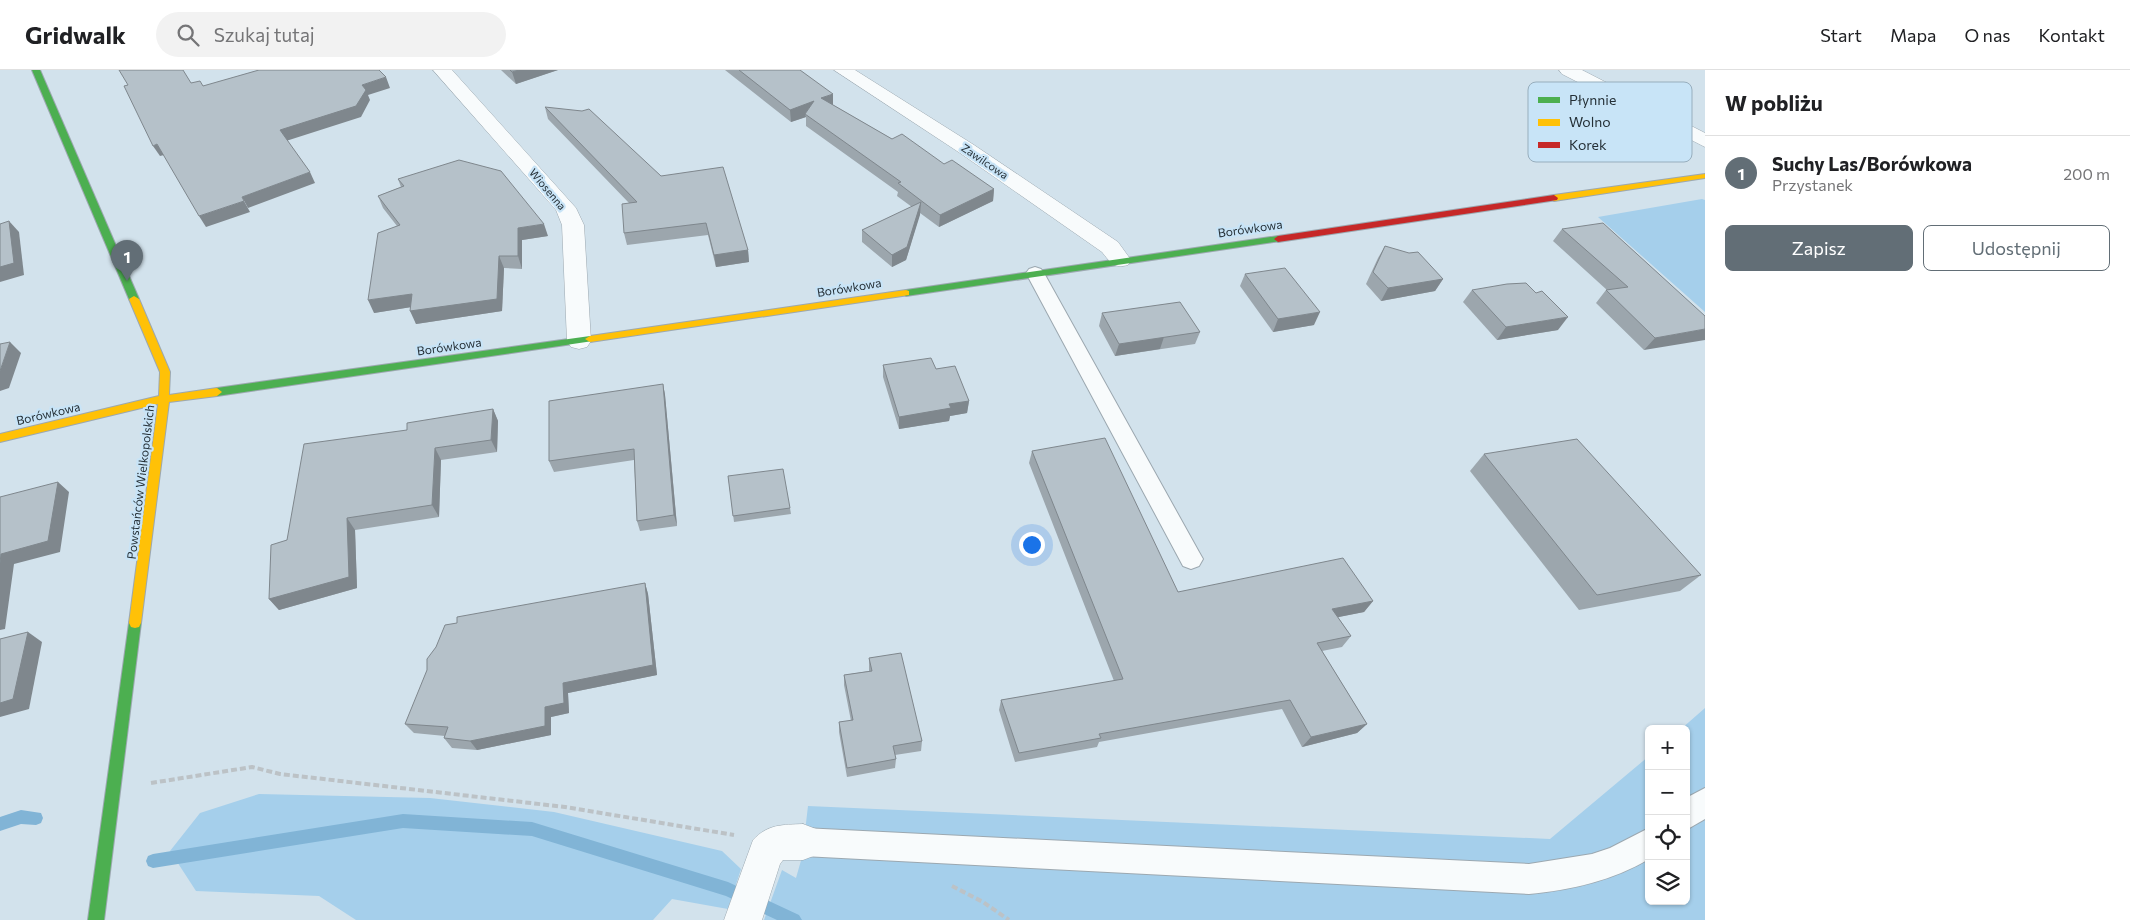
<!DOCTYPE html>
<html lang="pl">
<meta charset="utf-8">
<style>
:root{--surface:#fff;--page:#f2f2f2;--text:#202124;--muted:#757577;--line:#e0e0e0;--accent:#626e76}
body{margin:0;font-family:Commissioner,sans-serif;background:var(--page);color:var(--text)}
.controls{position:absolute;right:15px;bottom:15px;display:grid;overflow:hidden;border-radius:8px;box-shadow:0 1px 4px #0004}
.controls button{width:45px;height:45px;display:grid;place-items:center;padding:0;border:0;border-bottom:1px solid var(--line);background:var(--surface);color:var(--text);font:25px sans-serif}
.you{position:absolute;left:1031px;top:474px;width:18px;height:18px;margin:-12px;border:4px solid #fff;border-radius:50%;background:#1a73e8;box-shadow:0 0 0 8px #1a73e833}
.badge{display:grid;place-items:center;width:32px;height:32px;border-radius:50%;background:var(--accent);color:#fff;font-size:16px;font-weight:700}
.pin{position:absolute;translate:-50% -41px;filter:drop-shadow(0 1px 2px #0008)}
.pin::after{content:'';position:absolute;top:26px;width:18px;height:15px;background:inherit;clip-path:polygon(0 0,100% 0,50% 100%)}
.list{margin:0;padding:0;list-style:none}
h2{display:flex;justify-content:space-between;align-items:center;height:65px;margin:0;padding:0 20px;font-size:21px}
h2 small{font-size:16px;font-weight:400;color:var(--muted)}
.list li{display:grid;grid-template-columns:32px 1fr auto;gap:15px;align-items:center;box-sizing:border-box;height:75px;padding:0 20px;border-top:1px solid var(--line)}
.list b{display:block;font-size:19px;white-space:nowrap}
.list p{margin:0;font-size:16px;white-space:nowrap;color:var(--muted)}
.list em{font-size:16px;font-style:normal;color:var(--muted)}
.actions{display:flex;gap:10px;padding:15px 20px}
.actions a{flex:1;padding:11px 0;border:1px solid var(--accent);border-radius:8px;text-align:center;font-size:18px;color:var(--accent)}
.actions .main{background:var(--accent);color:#fff}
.icon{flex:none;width:28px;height:28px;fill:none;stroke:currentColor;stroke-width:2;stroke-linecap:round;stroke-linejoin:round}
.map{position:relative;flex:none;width:1705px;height:850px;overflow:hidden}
header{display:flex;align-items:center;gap:30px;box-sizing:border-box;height:70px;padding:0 25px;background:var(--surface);border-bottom:1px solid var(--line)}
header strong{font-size:24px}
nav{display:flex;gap:28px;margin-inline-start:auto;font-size:18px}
.search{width:350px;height:45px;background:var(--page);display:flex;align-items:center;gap:12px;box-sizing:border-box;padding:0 18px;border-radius:28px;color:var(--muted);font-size:19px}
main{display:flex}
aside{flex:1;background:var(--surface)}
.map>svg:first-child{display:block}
.green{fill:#a5cfeb}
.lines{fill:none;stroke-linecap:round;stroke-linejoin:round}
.stream{fill:#81b4d6;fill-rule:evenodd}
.lane-casing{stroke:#9ca8b0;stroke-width:2}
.street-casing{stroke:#9ca8b0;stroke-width:1}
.fast-casing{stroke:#9ca8b0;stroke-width:2}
.slow-casing{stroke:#9ca8b0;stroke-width:2}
.jam-casing{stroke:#9ca8b0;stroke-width:2}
.path{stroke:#bcc2c6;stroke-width:4;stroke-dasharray:6 3;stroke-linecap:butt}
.lane{fill:#f8fbfc;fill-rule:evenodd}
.street{fill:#f8fbfc;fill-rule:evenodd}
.fast{fill:#4caf50;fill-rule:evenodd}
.slow{fill:#ffc107;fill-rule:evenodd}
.jam{fill:#c62828;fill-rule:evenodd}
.wall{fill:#9ca6ad}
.shaded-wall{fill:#7f878d}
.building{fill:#b5c1c9;stroke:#7f878d}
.labels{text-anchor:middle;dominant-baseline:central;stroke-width:4.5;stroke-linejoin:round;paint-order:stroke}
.far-street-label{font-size:11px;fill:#253037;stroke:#c8e4f7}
.street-label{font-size:12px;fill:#253037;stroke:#c8e4f7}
.key{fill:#c8e4f7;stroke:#97aebd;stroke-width:1}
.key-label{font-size:14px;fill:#253037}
</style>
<header>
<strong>Gridwalk</strong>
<div class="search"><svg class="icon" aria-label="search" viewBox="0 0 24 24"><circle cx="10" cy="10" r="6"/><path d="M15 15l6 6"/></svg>Szukaj tutaj</div>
<nav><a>Start</a><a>Mapa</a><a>O nas</a><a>Kontakt</a></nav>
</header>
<main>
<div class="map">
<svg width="1705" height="850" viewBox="0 0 1705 850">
<rect width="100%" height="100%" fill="#d2e2ec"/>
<!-- green -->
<g class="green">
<polygon points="1702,129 1705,130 1705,242 1598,147"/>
<polygon points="1705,638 1705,850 764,850 782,800 796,808 802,787 808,736 1550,769 1649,686 1649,831 1686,831 1686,659 1681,659"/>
<polygon points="259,724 430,728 554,742 722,781 741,799 728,839 672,829 653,850 356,850 319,826 196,821 170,781 200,743"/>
</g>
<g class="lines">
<!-- stream -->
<g class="stream">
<polygon points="21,740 41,743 43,748 41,753 36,755 21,754 0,761 0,747"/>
<polygon points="403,744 532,752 728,812 799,845 802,850 777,850 726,826 532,766 403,758 153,798 148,796 146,791 148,786 153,784"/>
</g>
<!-- lane casing -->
<g class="lane-casing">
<g id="lane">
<polygon points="1035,197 1041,199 1044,203 1199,482 1203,489 1199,496 1191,499 1183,496 1026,203 1029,199"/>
<polygon points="1705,718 1705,749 1686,760 1686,728"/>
<path d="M803,758L1529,794L1592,784L1610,778L1649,758V789C1612,811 1571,820 1529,824L803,786L793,782L789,772L793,762Z"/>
</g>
</g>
<!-- street casing -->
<g class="street-casing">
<g id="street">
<polygon points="433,0 452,0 576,138 584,155 591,271 587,277 579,279 571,277 567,271 562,155 556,140"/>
<path d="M834,0H855L974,75L1118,172L1131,190L1128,195C1114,199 1110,192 1102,182L960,83Z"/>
<polygon points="1559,0 1582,0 1705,63 1705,77 1562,4"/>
<path d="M803,754L816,759L821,772L816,785L803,790H783L780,794L762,850H724L753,770C768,754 782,755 803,754Z"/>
</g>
</g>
<!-- fast casing -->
<g class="fast-casing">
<g id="fast">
<polygon points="32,0 40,0 139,229 137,231 131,231 129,229"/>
<polygon points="1278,166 1281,167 1281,171 906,226 901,223 906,220"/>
<polygon points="590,266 593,267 595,269 593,271 217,326 212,322 217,318"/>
<polygon points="135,548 139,549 141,553 104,850 88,850 129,553 131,549"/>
</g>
</g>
<!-- slow casing -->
<g class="slow-casing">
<g id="slow">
<polygon points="1705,104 1705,108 1554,131 1550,128 1554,125"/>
<polygon points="906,220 909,221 909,225 590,272 585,269 590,266"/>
<polygon points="134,226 139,229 170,302 169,325 217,318 222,322 217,326 169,332 141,553 139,557 135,558 131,557 129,553 158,334 0,372 0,364 159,326 160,302 129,229"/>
</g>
</g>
<!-- jam casing -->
<g class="jam-casing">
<polygon id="jam" points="1554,125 1558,128 1557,130 1278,172 1274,169 1278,166"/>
</g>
<!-- path -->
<g class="path">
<polyline points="151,713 252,697 280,704 565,737 734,765"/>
<polyline points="952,816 983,832 1009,850"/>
</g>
<!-- lane -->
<use href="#lane" class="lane"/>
<!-- street -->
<use href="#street" class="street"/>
<!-- fast -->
<use href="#fast" class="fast"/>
<!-- slow -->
<use href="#slow" class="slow"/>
<!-- jam -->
<use href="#jam" class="jam"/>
</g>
<!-- wall -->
<g class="wall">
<polygon points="501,0 558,0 516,14"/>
<polygon points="725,0 800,0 833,35 892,69 994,119 993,131 939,157 920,143 906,190 892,197 862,172 862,160 912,137 897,126 898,122 806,56 806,47 791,52"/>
<polygon points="545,37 661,106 748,180 749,192 716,197 708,165 627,175 624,163 629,133 548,49"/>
<polygon points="1658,42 1649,54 1572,85 1538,65 1545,53"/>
<polygon points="398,109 548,166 522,170 522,199 504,198 502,241 416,254 411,237 374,243 397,156 383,138 378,126 401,117"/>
<polygon points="1562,159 1705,246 1644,280 1596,233 1606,220 1607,220 1553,171"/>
<polygon points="1385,176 1443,209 1435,221 1381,231 1366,214 1378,188"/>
<polygon points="1245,204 1314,255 1273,262 1240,216"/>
<polygon points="1472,220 1558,260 1497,270 1463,232"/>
<polygon points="1102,243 1200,262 1195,274 1115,286 1099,256"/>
<polygon points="883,295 936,299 969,331 967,343 950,346 949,351 899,359 883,307"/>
<polygon points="663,314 665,325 677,456 640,461 637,451 634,390 554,402 549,391"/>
<polygon points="493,339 498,351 497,382 441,390 439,447 355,460 357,518 279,540 269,529 287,470"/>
<polygon points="1032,381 1178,522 1373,531 1364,542 1338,547 1351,566 1342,577 1322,581 1367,654 1357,663 1302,677 1282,639 1099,672 1097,677 1015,692 999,640 1001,630 1114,611 1029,393"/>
<polygon points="1484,384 1701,505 1680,521 1579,540 1470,401"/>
<polygon points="728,406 790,438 791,444 734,452"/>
<polygon points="645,513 648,524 657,605 568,623 569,643 551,647 551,665 477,680 452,678 444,668 445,666 414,663 405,654"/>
<polygon points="869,588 922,671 921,681 895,685 896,689 895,698 847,707 839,662 839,652 851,651 844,615 844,605 869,601"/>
</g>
<!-- shaded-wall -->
<g class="shaded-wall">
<polygon points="519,0 558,0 516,14 512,2"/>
<polygon points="386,7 390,18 368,25 370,30 361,47 286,71 280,60 362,15"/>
<polygon points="833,24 833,36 821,28"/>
<polygon points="814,31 805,44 806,47 791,52 790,40"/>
<polygon points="1658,42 1649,54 1572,85 1580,73"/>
<polygon points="157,74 164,85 160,86 153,76"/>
<polygon points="310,102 315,113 248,138 242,127"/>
<polygon points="994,119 993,131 939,157 940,145"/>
<polygon points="244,131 250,142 206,157 199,146"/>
<polygon points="921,132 920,145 906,190 892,197 892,185"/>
<polygon points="9,151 19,162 24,205 0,212 0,197"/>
<polygon points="544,154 548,166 522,170 522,199 518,186 518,158"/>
<polygon points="748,180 749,192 716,197 714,185"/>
<polygon points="499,186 504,198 502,241 416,254 410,241"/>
<polygon points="1443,209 1435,221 1381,231 1388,218"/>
<polygon points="412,224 418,236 374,243 368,230"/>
<polygon points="1320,242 1314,255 1273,262 1278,249"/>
<polygon points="1568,247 1558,260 1497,270 1506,257"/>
<polygon points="1705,259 1705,270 1644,280 1655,268"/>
<polygon points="1164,267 1160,279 1115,286 1119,274"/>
<polygon points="10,272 21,283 9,318 0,321 0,301"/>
<polygon points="663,314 665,325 677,456 674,445"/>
<polygon points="969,331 967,343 950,346 949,351 899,359 899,347 949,334"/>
<polygon points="493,339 498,351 497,382 491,370"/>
<polygon points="435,378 441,390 439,447 432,435"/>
<polygon points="58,412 69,422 60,482 14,494 5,559 0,560 0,493 1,484"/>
<polygon points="347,448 355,460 357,518 279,540 269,529"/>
<polygon points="645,513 648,524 657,605 568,623 569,643 551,647 551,665 477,680 470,671 545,637 563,613"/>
<polygon points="1373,531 1364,542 1324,550 1332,539"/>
<polygon points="28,562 42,572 29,639 0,647 0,633"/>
<polygon points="1367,654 1357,663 1302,677 1311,667"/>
</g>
<!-- building -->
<g class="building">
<polygon points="119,0 183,0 191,13 200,11 203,16 259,0 379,0 386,7 362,15 366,20 356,36 280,60 310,102 242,127 244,131 199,146 157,74 153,76 124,16 128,15"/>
<polygon points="510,0 519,0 512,2"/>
<polygon points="739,0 800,0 833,24 821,28 892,69 902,64 944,94 952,90 994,119 940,145 898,113 901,112 805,44 814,31 790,40"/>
<polygon points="545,37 582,41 589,39 661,106 723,97 748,180 714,185 706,153 624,163 622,134 637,132"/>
<polygon points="459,90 501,101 544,154 518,158 518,186 499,186 497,229 410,241 412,224 368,230 378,163 400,155 378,126 404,116 398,109"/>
<polygon points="921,132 907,177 892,185 862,160"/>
<polygon points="9,151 14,193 0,197 0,154"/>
<polygon points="1603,153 1705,246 1705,259 1655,268 1606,220 1628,217 1562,159"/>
<polygon points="1385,176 1409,183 1418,182 1443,209 1388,218 1373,202"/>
<polygon points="1285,198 1320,242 1278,249 1245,204"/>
<polygon points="1526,213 1536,223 1542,221 1568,247 1506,257 1472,220 1507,214"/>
<polygon points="1180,232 1200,262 1119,274 1102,243"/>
<polygon points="10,272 0,301 0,274"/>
<polygon points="931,288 936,299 955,296 969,331 949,334 951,338 899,347 883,295"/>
<polygon points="663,314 674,445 637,451 634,379 549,391 549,331"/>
<polygon points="493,339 491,370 435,378 432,435 347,448 349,507 269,529 271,475 287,470 304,374 407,360 407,353"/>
<polygon points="1105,368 1178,522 1343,488 1373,531 1332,539 1351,566 1317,573 1367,654 1311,667 1290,630 1099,664 1101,668 1019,683 1001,630 1123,609 1032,381"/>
<polygon points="1577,369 1701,505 1597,525 1484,384"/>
<polygon points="783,399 790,438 733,446 728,406"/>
<polygon points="58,412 48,471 1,484 0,493 0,427"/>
<polygon points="645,513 653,595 563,613 564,633 545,637 545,656 470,671 444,668 448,657 405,654 427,600 427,589 436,577 445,555 457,553 457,547"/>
<polygon points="28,562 13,629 0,633 0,569"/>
<polygon points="901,583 922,671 893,676 896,689 847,698 839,652 853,650 844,605 872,601 869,588"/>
</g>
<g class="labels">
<!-- far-street labels -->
<g class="far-street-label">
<text transform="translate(985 91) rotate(34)">Zawilcowa</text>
<text transform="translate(548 119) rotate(50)">Wiosenna</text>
</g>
<!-- street labels -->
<g class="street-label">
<text transform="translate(1250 158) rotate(-8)">Borówkowa</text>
<text transform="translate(849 217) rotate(-9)">Borówkowa</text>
<text transform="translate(449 276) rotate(-8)">Borówkowa</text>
<text transform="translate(48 343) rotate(-13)">Borówkowa</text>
<text transform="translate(140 412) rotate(-83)">Powstańców Wielkopolskich</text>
</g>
</g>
<!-- legend -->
<rect x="1528" y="12" width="164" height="80" rx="8" class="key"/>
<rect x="1538" y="27" width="22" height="6" fill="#4caf50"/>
<rect x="1538" y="49" width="22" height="7" fill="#ffc107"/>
<rect x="1538" y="72" width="22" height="6" fill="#c62828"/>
<g class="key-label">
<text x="1569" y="35">Płynnie</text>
<text x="1569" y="57">Wolno</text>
<text x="1569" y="80">Korek</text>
</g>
</svg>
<div class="controls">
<button>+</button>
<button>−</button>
<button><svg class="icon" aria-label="locate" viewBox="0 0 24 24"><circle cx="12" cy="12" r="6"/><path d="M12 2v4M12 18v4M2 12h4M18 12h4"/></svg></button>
<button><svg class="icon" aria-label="layers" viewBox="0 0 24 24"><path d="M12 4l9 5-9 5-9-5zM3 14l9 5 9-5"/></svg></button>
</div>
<div class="you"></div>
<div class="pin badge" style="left:127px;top:211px">1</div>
</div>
<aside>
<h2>W pobliżu<small></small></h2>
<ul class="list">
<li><span class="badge">1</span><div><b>Suchy Las/Borówkowa</b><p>Przystanek</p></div><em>200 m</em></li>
</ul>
<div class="actions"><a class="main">Zapisz</a><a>Udostępnij</a></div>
</aside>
</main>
